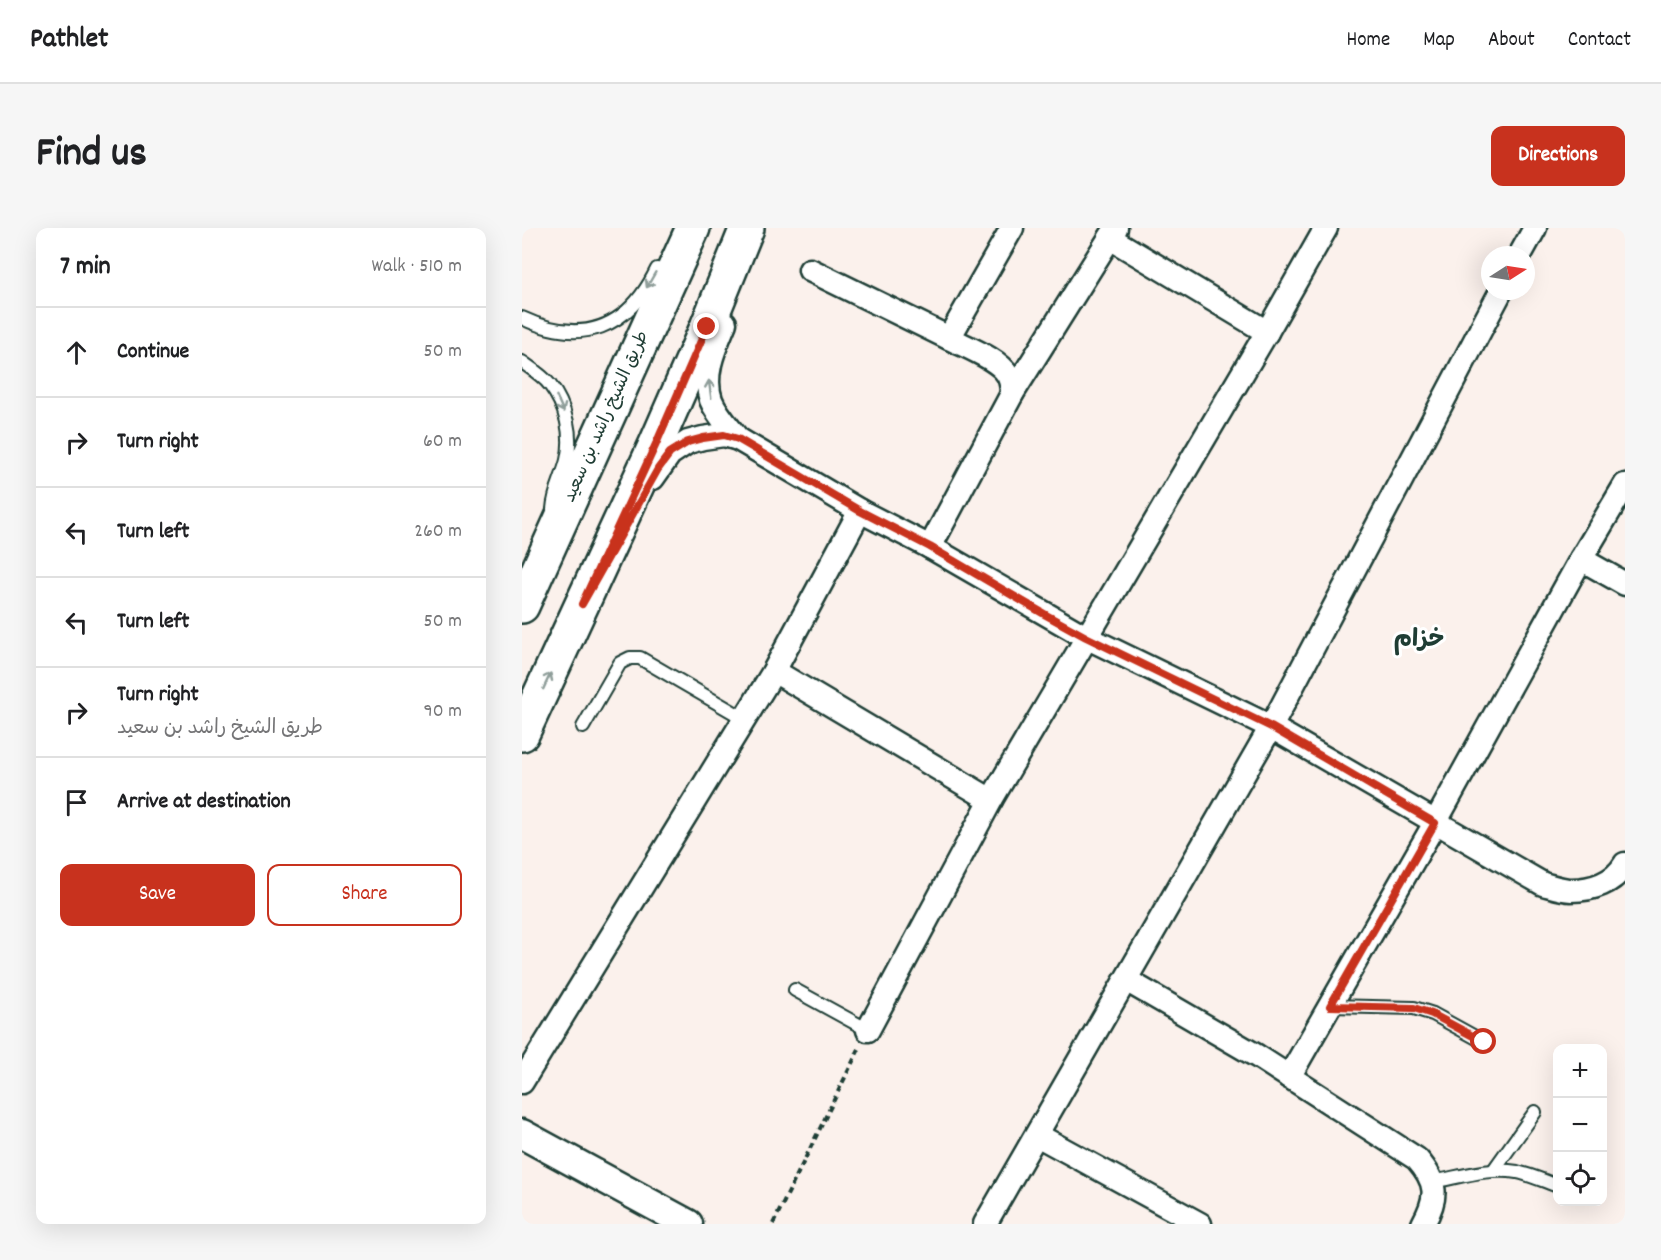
<!DOCTYPE html>
<meta charset="utf-8">
<style>
:root{--surface:#fff;--page:#f6f6f6;--text:#202124;--muted:#757577;--line:#e0e0e0;--accent:#c8321e}
body{margin:0;font-family:Dekko,"Playpen Sans Arabic",sans-serif;background:var(--page);color:var(--text)}
.controls{position:absolute;right:18px;bottom:18px;display:grid;overflow:hidden;border-radius:12px;box-shadow:0 6px 24px #0002}
.controls button{width:54px;height:54px;display:grid;place-items:center;padding:0;border:0;border-bottom:2px solid var(--line);background:var(--surface);color:var(--text);font:30px sans-serif}
.compass{position:absolute;left:959px;top:18px;width:54px;height:54px;border-radius:50%;background:var(--surface);box-shadow:0 6px 24px #0002;rotate:78deg}
.stop{position:absolute;width:18px;height:18px;margin:-14px;border:4px solid #c8321e;border-radius:50%;background:#fff}
.stop.end{background:#c8321e;border-color:#fff;box-shadow:0 2px 6px #0008}
.list{margin:0;padding:0;list-style:none}
h2{display:flex;justify-content:space-between;align-items:center;height:78px;margin:0;padding:0 24px;font-size:26px}
h2 small{font-size:20px;font-weight:400;color:var(--muted)}
.list li{display:grid;grid-template-columns:39px 1fr auto;gap:18px;align-items:center;box-sizing:border-box;height:90px;padding:0 24px;border-top:2px solid var(--line)}
.list b{display:block;font-size:22px;white-space:nowrap}
.list p{margin:0;font-size:20px;white-space:nowrap;color:var(--muted)}
.list em{font-size:20px;font-style:normal;color:var(--muted)}
.actions{display:flex;gap:12px;padding:18px 24px}
.actions a{flex:1;padding:14px 0;border:2px solid var(--accent);border-radius:12px;text-align:center;font-size:21px;color:var(--accent)}
.actions .main{background:var(--accent);color:#fff}
.icon{flex:none;width:33px;height:33px;fill:none;stroke:currentColor;stroke-width:2;stroke-linecap:round;stroke-linejoin:round}
.map{position:relative;flex:none;width:1103px;height:996px;overflow:hidden;border-radius:12px}
header{display:flex;align-items:center;gap:36px;box-sizing:border-box;height:84px;padding:0 30px;background:var(--surface);border-bottom:2px solid var(--line)}
header strong{font-size:28px}
nav{display:flex;gap:33px;margin-inline-start:auto;font-size:21px}
.intro{display:flex;align-items:center;justify-content:space-between;box-sizing:border-box;height:144px;padding:0 36px}
h1{margin:0;font-size:42px}
.button{padding:15px 27px;border-radius:12px;background:var(--accent);color:#fff;font-size:21px;font-weight:700}
main{display:flex;gap:36px;padding:0 36px}
aside{flex:1;background:var(--surface);border-radius:12px;box-shadow:0 6px 24px #0002}
.map>svg:first-child{display:block}
.lines{fill:none;stroke-linecap:round;stroke-linejoin:round}
.service-casing{stroke:#1f3d34;stroke-width:16}
.minor-casing{stroke:#1f3d34;stroke-width:27}
.tertiary-casing{stroke:#1f3d34;stroke-width:33}
.primary-casing{stroke:#1f3d34;stroke-width:38}
.path{stroke:#1f3d34;stroke-width:4;stroke-dasharray:6 4.5;stroke-linecap:butt}
.service{stroke:#fff;stroke-width:12}
.minor{stroke:#fff;stroke-width:22}
.tertiary{stroke:#fff;stroke-width:28}
.primary{stroke:#fff;stroke-width:33}
.oneway{stroke:#8f9e9a}
.route{stroke:#c8321e;stroke-width:8}
.labels{text-anchor:middle;dominant-baseline:central;stroke-width:6;stroke-linejoin:round;paint-order:stroke}
.street-label{font-size:18px;fill:#1f3d34;stroke:#fff}
.district-label{font-size:24px;font-weight:bold;fill:#1f3d34;stroke:#fff}
</style>
<header>
<strong>Pathlet</strong>
<nav><a>Home</a><a>Map</a><a>About</a><a>Contact</a></nav>
</header>
<div class="intro"><h1>Find us</h1><a class="button">Directions</a></div>
<main>
<aside>
<h2>7 min<small>Walk · 510 m</small></h2>
<ul class="list">
<li><svg class="icon" aria-label="ahead" viewBox="0 0 24 24"><path d="M12 20V5M6 11l6-6 6 6"/></svg><div><b>Continue</b></div><em>50 m</em></li>
<li><svg class="icon" aria-label="right" viewBox="0 0 24 24"><path d="M7 20v-9h11M14 6l5 5-5 5"/></svg><div><b>Turn right</b></div><em>60 m</em></li>
<li><svg class="icon" aria-label="left" viewBox="0 0 24 24"><path d="M17 20v-9H6M10 6l-5 5 5 5"/></svg><div><b>Turn left</b></div><em>260 m</em></li>
<li><svg class="icon" aria-label="left" viewBox="0 0 24 24"><path d="M17 20v-9H6M10 6l-5 5 5 5"/></svg><div><b>Turn left</b></div><em>50 m</em></li>
<li><svg class="icon" aria-label="right" viewBox="0 0 24 24"><path d="M7 20v-9h11M14 6l5 5-5 5"/></svg><div><b>Turn right</b><p>طريق الشيخ راشد بن سعيد</p></div><em>90 m</em></li>
<li><svg class="icon" aria-label="arrive" viewBox="0 0 24 24"><path d="M6 21V4h12l-3 4 3 4H6"/></svg><div><b>Arrive at destination</b></div></li>
</ul>
<div class="actions"><a class="main">Save</a><a>Share</a></div>
</aside>
<div class="map">
<svg width="1103" height="996" viewBox="0 0 1103 996">
<rect width="100%" height="100%" fill="#fbf1ec"/>
<filter id="ink" filterUnits="userSpaceOnUse"><feTurbulence type="fractalNoise" baseFrequency=".0167" numOctaves="2"/><feDisplacementMap in="SourceGraphic" scale="12" xChannelSelector="R" yChannelSelector="G"/><feConvolveMatrix kernelMatrix="1 2 1 2 8 2 1 2 1" color-interpolation-filters="sRGB"/></filter>
<g filter="url(#ink)">
<g class="lines">
<!-- service casing -->
<g class="service-casing">
<g id="service">
<path d="M0,90C60,118 106,101 135,41"/>
<path d="M0,134C10,141 21,148 28,157C44,178 51,207 45,232C41,249 32,263 31,281"/>
<polyline points="61,499 98,435 108,430 118,430 223,491"/>
<polyline points="273,762 346,802"/>
<polyline points="808,778 892,780 911,786 962,814"/>
<polyline points="971,943 1013,884"/>
<path d="M910,954C938,949 967,939 995,944C1009,947 1022,953 1036,958"/>
</g>
</g>
<!-- minor casing -->
<g class="minor-casing">
<g id="minor">
<polyline points="588,10 745,104"/>
<polyline points="998,27 1013,0"/>
<polyline points="288,42 427,110 490,0"/>
<path d="M203,95C193,119 180,146 189,172C195,187 207,199 216,211"/>
<path d="M427,110C444,119 477,131 486,147C489,153 490,159 490,166"/>
<path d="M131,250L148,226L166,214L181,210L202,207L216,211L338,283L408,319L564,409L749,499L1021,656C1029,658 1040,662 1049,662C1070,662 1092,655 1103,636"/>
<polyline points="408,319 490,166 594,0"/>
<polyline points="1059,331 1103,356"/>
<polyline points="252,443 469,572"/>
<path d="M604,752L735,828L895,931C916,955 916,969 901,996"/>
<polyline points="346,802 469,572 745,104 804,0"/>
<polyline points="767,849 913,595 1059,331 1103,257"/>
<polyline points="0,854 252,443 338,283"/>
<polyline points="515,907 678,996"/>
<polyline points="463,996 749,499 979,63"/>
</g>
</g>
<!-- tertiary casing -->
<g class="tertiary-casing">
<polyline id="tertiary" points="0,906 166,996"/>
</g>
<!-- primary casing -->
<g class="primary-casing">
<g id="primary">
<polyline points="0,378 171,0"/>
<polyline points="0,506 134,216 185,99 225,0"/>
</g>
</g>
<!-- path -->
<polyline class="path" points="251,996 337,821"/>
<!-- service -->
<use href="#service" class="service"/>
<!-- minor -->
<use href="#minor" class="minor"/>
<!-- tertiary -->
<use href="#tertiary" class="tertiary"/>
<!-- primary -->
<use href="#primary" class="primary"/>
</g>
<!-- one-way arrows -->
<defs><path id="oneway-shaft" d="M-6 0H5M1.5-3L5.5 0L1.5 3" fill="none" stroke-width="1.6" stroke-linecap="round" stroke-linejoin="round" transform="scale(1.5)"/></defs>
<g class="oneway">
<use href="#oneway-shaft" transform="translate(129 52) rotate(120)"/>
<use href="#oneway-shaft" transform="translate(188 161) rotate(-98)"/>
<use href="#oneway-shaft" transform="translate(38 176) rotate(66)"/>
<use href="#oneway-shaft" transform="translate(25 453) rotate(-65)"/>
</g>
</g>
<g class="lines" filter="url(#ink)">
<!-- route -->
<polyline class="route" points="185,99 134,216 60,376 136,241 148,225 166,214 181,210 202,207 216,211 338,283 408,319 524,387 564,409 749,499 913,595 808,778 892,780 910,786 962,814"/>
</g>
<g class="labels">
<!-- street labels -->
<g class="street-label">
<text transform="translate(85 189) rotate(-66)">طريق الشيخ راشد بن سعيد</text>
</g>
<!-- district labels -->
<g class="district-label">
<text x="897" y="413">خزام</text>
</g>
</g>
</svg>
<div class="controls">
<button>+</button>
<button>−</button>
<button><svg class="icon" aria-label="locate" viewBox="0 0 24 24"><circle cx="12" cy="12" r="6"/><path d="M12 2v4M12 18v4M2 12h4M18 12h4"/></svg></button>
</div>
<svg class="compass" viewBox="-18 -18 36 36"><path d="M0-13l5 13h-10z" fill="#e53935"/><path d="M0 13l5-13h-10z" fill="#757577"/></svg>
<div class="stop" style="left:962px;top:814px"></div>
<div class="stop end" style="left:185px;top:99px"></div>
</div>
</main>
